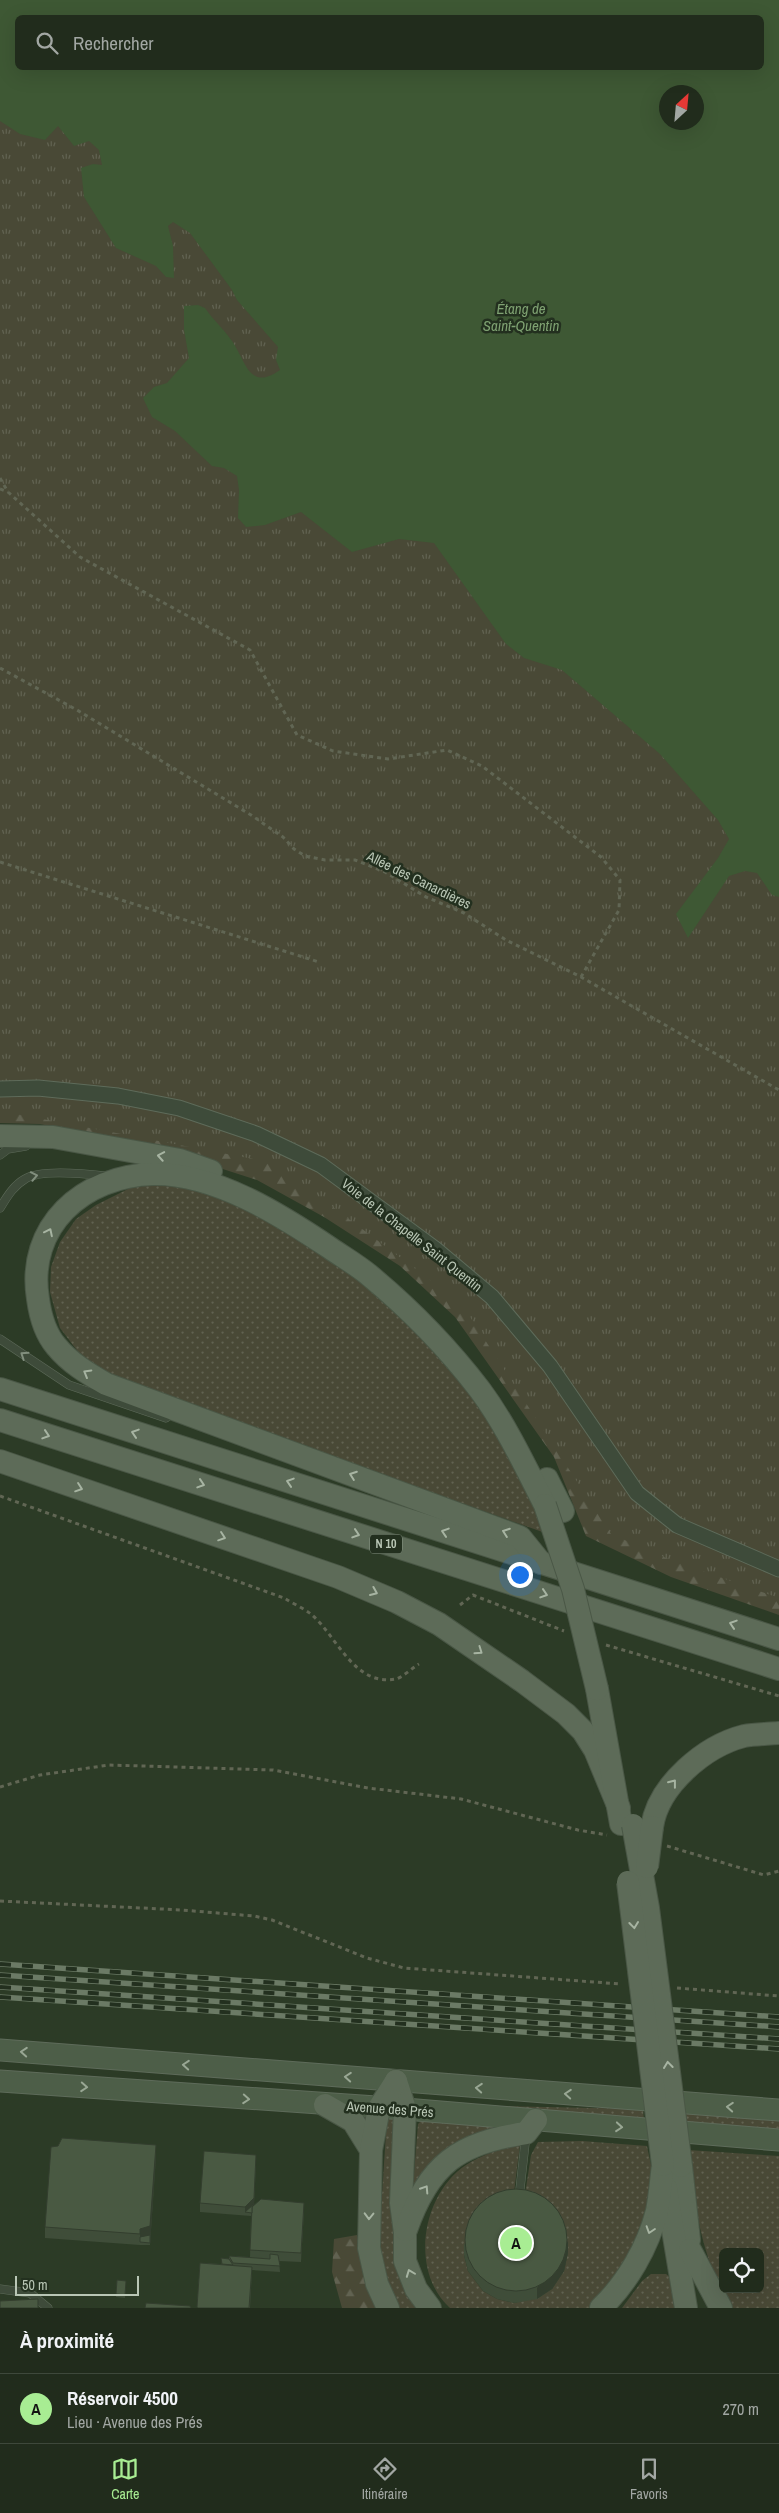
<!DOCTYPE html>
<html lang="fr">
<meta charset="utf-8">
<style>
:root{--surface:#212c1c;--page:#2d3829;--text:#f1f3f6;--muted:#a2a7a3;--line:#3e483b;--accent:#a8ed93}
body{margin:0;font-family:"Archivo Narrow",sans-serif;background:var(--page);color:var(--text)}
.controls{position:absolute;right:15px;bottom:15px;display:grid;overflow:hidden;border-radius:8px;box-shadow:0 5px 20px #0002}
.controls button{width:45px;height:45px;display:grid;place-items:center;padding:0;border:0;border-bottom:1px solid var(--line);background:var(--surface);color:var(--text);font:25px sans-serif}
.compass{position:absolute;left:659px;top:85px;width:45px;height:45px;border-radius:50%;background:var(--surface);box-shadow:0 5px 20px #0002;rotate:26deg}
.scale{position:absolute;left:15px;bottom:12px;width:124px;box-sizing:border-box;padding-left:5px;border:2px solid #b9c6b5;border-top:0;font-size:14px;line-height:18px;white-space:nowrap;color:#b9c6b5;-webkit-text-stroke:4px #23301f;paint-order:stroke}
.you{position:absolute;left:519px;top:1574px;width:18px;height:18px;margin:-12px;border:4px solid #fff;border-radius:50%;background:#1a73e8;box-shadow:0 0 0 8px #1a73e833}
.badge{display:grid;place-items:center;width:32px;height:32px;border-radius:50%;background:var(--accent);color:#111;font-size:16px;font-weight:700}
.pin{position:absolute;translate:-50% -50%;border:2px solid #fff;box-shadow:0 1px 5px #0006}
.list{margin:0;padding:0;list-style:none}
h2{display:flex;justify-content:space-between;align-items:center;height:65px;margin:0;padding:0 20px;font-size:21px}
h2 small{font-size:16px;font-weight:400;color:var(--muted)}
.list li{display:grid;grid-template-columns:32px 1fr auto;gap:15px;align-items:center;box-sizing:border-box;height:70px;padding:0 20px;border-top:1px solid var(--line)}
.list b{display:block;font-size:19px;white-space:nowrap}
.list p{margin:0;font-size:16px;white-space:nowrap;color:var(--muted)}
.list em{font-size:16px;font-style:normal;color:var(--muted)}
.icon{flex:none;width:28px;height:28px;fill:none;stroke:currentColor;stroke-width:2;stroke-linecap:round;stroke-linejoin:round}
.map{position:relative;flex:none;width:779px;height:2308px;overflow:hidden}
.search{position:absolute;background:var(--surface);box-shadow:0 5px 20px #0002;left:15px;right:15px;top:15px;height:55px;display:flex;align-items:center;gap:12px;box-sizing:border-box;padding:0 18px;border-radius:8px;color:var(--muted);font-size:19px}
.sheet{height:135px;background:var(--surface)}
nav{display:flex;justify-content:space-around;align-items:center;box-sizing:border-box;height:70px;border-top:1px solid var(--line);background:var(--surface);font-size:14px;color:var(--muted)}
nav a{display:grid;justify-items:center;gap:2px}
nav .on{color:var(--accent)}
.map>svg:first-child{display:block}
.grass{fill:url(#grass-dots);fill-rule:evenodd}
.forest{fill:url(#forest-firs)}
.park{fill:url(#park-tufts);fill-rule:evenodd}
.water{fill:#3e5834;fill-rule:evenodd}
.lines{fill:none;stroke-linecap:round;stroke-linejoin:round}
.service-casing{stroke:#5e6b5a;stroke-width:9}
.minor-casing{stroke:#5e6b5a;stroke-width:17}
.secondary-casing{stroke:#5e6b5a;stroke-width:23}
.primary-casing{stroke:#4a5746;stroke-width:24}
.path{stroke:#616654;stroke-width:3;stroke-dasharray:4 4;stroke-linecap:butt}
.service{stroke:#3e4b3a;stroke-width:8}
.minor{stroke:#3e4b3a;stroke-width:15}
.secondary{stroke:#4d5e48;stroke-width:21}
.primary{stroke:#5d6b58;stroke-width:22}
.rail-casing{stroke:#6b7a65;stroke-width:5.5}
.rail{stroke:#23301f;stroke-width:4;stroke-dasharray:11;stroke-linecap:butt}
.primary-bridge-casing{stroke:#4a5746;stroke-width:24;stroke-linecap:butt}
.primary-bridge{stroke:#5d6b58;stroke-width:22}
.wall{fill:#3f4d39}
.shaded-wall{fill:#333e2e}
.building{fill:#495942;stroke:#333e2e}
.oneway{stroke:#a7b4a2}
.oneway2{stroke:#828f7e}
.oneway3{stroke:#99a794}
.labels{text-anchor:middle;dominant-baseline:central;stroke-width:5;stroke-linejoin:round;paint-order:stroke}
.shield{fill:#23301f;stroke:#8c9988;stroke-width:1}
.shield-label{font-size:12px;font-weight:bold;fill:#b9c6b5}
.street-label{font-size:14px;fill:#b9c6b5;stroke:#23301f}
.water-label{font-size:15px;font-style:italic;fill:#7fa272;stroke:#23301f}
</style>
<div class="map">
<svg width="779" height="2308" viewBox="0 0 779 2308">
<defs>
<pattern id="grass-dots" width="8" height="8" patternUnits="userSpaceOnUse" patternTransform="scale(1.25)"><rect width="8" height="8" fill="#494936"/><path d="M2 2h.1M6 6h.1" fill="none" stroke="#616251" stroke-width="1.8" stroke-linecap="round"/></pattern>
<pattern id="forest-firs" width="22" height="20" patternUnits="userSpaceOnUse" patternTransform="scale(1.25)"><rect width="22" height="20" fill="#494936"/><path d="M5 1l3.5 6h-7zM16 11l3.5 6h-7z" fill="#616251"/></pattern>
<pattern id="park-tufts" width="24" height="20" patternUnits="userSpaceOnUse" patternTransform="scale(1.25)"><rect width="24" height="20" fill="#494936"/><path d="M3 7l-1-3M5 7V3M7 7l1-3M15 17l-1-3M17 17v-4M19 17l1-3" fill="none" stroke="#616251"/></pattern>
</defs>
<rect width="100%" height="100%" fill="#2c3b26"/>
<!-- grass -->
<g class="grass">
<polygon points="173,1182 269,1216 398,1306 504,1435 548,1534 121,1381 82,1357 60,1328 50,1292 51,1267 60,1242 76,1219 96,1205 130,1188"/>
<polygon points="415,2100 500,2106 643,2109 644,2120"/>
<polygon points="683,2110 779,2117 779,2130 685,2123"/>
<polygon points="387,2118 396,2119 417,2308 396,2308 386,2280 379,2241"/>
<path d="M421,2121L492,2126L494,2129C453,2140 444,2155 417,2186H413L418,2124Z"/>
<path d="M582,2141L647,2146C649,2157 653,2170 653,2180C653,2232 625,2264 596,2303L589,2308H450C409,2271 422,2194 466,2165C483,2154 501,2149 520,2145L513,2200L467,2234L464,2255L468,2271L483,2291L497,2299L515,2303L552,2289L564,2271L568,2252L565,2234L524,2201L531,2155L538,2142Z"/>
<path d="M688,2150L779,2156V2308H733C702,2266 694,2201 688,2150ZM723,2252H760V2289H723Z"/>
<polygon points="651,2274 666,2274 676,2282 680,2308 622,2308 642,2281"/>
</g>
<!-- forest -->
<g class="forest">
<polygon points="0,1096 96,1101 331,1180 779,1579 779,1615 671,1577 586,1536 554,1457 455,1317 400,1266 324,1217 257,1180 161,1149 40,1124 0,1123"/>
<polygon points="357,2235 371,2293 379,2308 342,2308 332,2272 334,2239"/>
</g>
<!-- park -->
<path class="park" d="M0,0H779V1598L666,1558L611,1534L461,1303L274,1163L0,1111ZM18,18H762V68H18ZM666,92H696V122H666Z"/>
<!-- water -->
<path class="water" d="M0,0H779V897L772,895L757,873L745,871L729,876L688,938L676,914L718,858L729,839L718,820L660,754L562,670L524,658L506,644L434,543L399,539L352,552L301,512L265,525L246,527L238,518L239,490L237,476L224,468L212,466L175,431L152,417L143,398L154,387L167,383L189,358L184,330V306L198,305L205,308C213,320 224,329 232,341C246,361 249,392 280,370L276,360L278,347L237,300L232,290L190,233L173,222L168,226L173,246L174,278L166,277L156,266L116,248L84,197L81,168L93,164L102,165L99,150L89,141L74,146L58,126L45,140L20,134L0,121ZM18,18H762V68H18ZM666,92H696V122H666Z"/>
<g class="lines">
<!-- service casing -->
<g class="service-casing">
<g id="service">
<polyline points="0,1155 8,1149 26,1146"/>
<path d="M0,1208C7,1197 13,1186 25,1179C40,1169 88,1174 105,1176"/>
<polyline points="0,1339 69,1385 166,1418"/>
<polyline points="519,2198 526,2135"/>
<polyline points="0,2289 30,2293 48,2308"/>
</g>
</g>
<!-- minor casing -->
<g class="minor-casing">
<polyline id="minor" points="0,1089 38,1088 118,1096 179,1108 256,1134 321,1165 435,1249 492,1297 550,1366 637,1493 677,1525 779,1569"/>
</g>
<!-- secondary casing -->
<g class="secondary-casing">
<g id="secondary">
<polyline points="0,2050 779,2110"/>
<polyline points="0,2081 405,2109 779,2140"/>
</g>
</g>
<!-- primary casing -->
<g class="primary-casing">
<g id="primary">
<polyline points="0,1136 53,1137 180,1160 211,1171"/>
<polyline points="0,1389 779,1639"/>
<polyline points="0,1420 779,1669"/>
<polyline points="0,1461 338,1577 397,1602 439,1624 522,1681 566,1714 583,1731 595,1750 619,1808"/>
<polyline points="547,1479 563,1511"/>
<path d="M541,1563L520,1537L106,1384C87,1373 70,1363 56,1346C45,1333 40,1314 38,1299C26,1226 83,1176 153,1174C215,1173 281,1215 330,1248C343,1257 357,1265 369,1275C410,1309 448,1348 480,1390C506,1425 525,1466 545,1505"/>
<polyline points="597,1689 621,1824"/>
<path d="M652,1827C658,1785 705,1746 744,1736C755,1734 768,1734 779,1733"/>
<polyline points="396,2081 405,2109 401,2203 405,2233 405,2261 416,2289 430,2308"/>
<polyline points="325,2105 353,2121 371,2150"/>
<polyline points="681,2166 689,2240"/>
<polyline points="666,2188 686,2308"/>
<path d="M406,2230C429,2164 458,2143 526,2133L536,2120"/>
<polyline points="690,2250 721,2308"/>
<polyline points="388,2308 377,2284 369,2248 371,2150 379,2108 396,2081"/>
<path d="M601,2308C627,2283 648,2247 657,2211C660,2196 661,2180 663,2165"/>
</g>
</g>
<!-- path -->
<g class="path">
<polyline points="0,478 8,492 80,557 250,650 297,735 333,751 388,759 447,750 482,766 601,857 620,880 619,910 581,977"/>
<polyline points="0,489 8,492"/>
<polyline points="0,668 77,710 251,815 283,837 294,849 305,856 325,860 355,860 385,872 426,897 464,913 506,940 581,977 779,1090"/>
<polyline points="0,862 319,962"/>
<path d="M0,1496L284,1598C292,1603 303,1608 311,1614C337,1636 354,1687 396,1679C403,1677 412,1668 419,1664"/>
<polyline points="460,1605 473,1595 564,1631"/>
<polyline points="606,1645 779,1696"/>
<polyline points="0,1787 40,1775 109,1765 273,1770 368,1788 461,1799 578,1830 607,1835"/>
<polyline points="667,1846 764,1875 779,1871"/>
<polyline points="0,1901 182,1910 254,1916 272,1920 367,1958 404,1968 621,1984"/>
<polyline points="677,1988 779,1996"/>
</g>
<!-- service -->
<use href="#service" class="service"/>
<!-- minor -->
<use href="#minor" class="minor"/>
<!-- secondary -->
<use href="#secondary" class="secondary"/>
<!-- primary -->
<use href="#primary" class="primary"/>
<!-- rail casing -->
<g class="rail-casing">
<g id="rail">
<polyline points="0,1964 779,2017"/>
<polyline points="0,1975 779,2027"/>
<polyline points="0,1987 779,2039"/>
<polyline points="0,1997 779,2049"/>
</g>
</g>
<!-- rail -->
<use href="#rail" class="rail"/>
<!-- primary-bridge casing -->
<g class="primary-bridge-casing">
<g id="primary-bridge">
<polyline points="545,1505 573,1589 597,1689"/>
<polyline points="633,1825 648,1908 681,2166"/>
<polyline points="647,1867 652,1827"/>
<polyline points="628,1882 663,2165"/>
</g>
</g>
<!-- primary-bridge -->
<use href="#primary-bridge" class="primary-bridge"/>
</g>
<!-- wall -->
<g class="wall">
<polygon points="156,2156 150,2245 140,2245 140,2244 140,2245 45,2238 45,2227"/>
<polygon points="256,2164 254,2204 304,2211 301,2262 279,2261 280,2272 252,2270 250,2308 197,2308 200,2263 221,2264 229,2259 229,2256 250,2257 251,2216 200,2212 200,2203"/>
<polygon points="464,2244 568,2252 564,2271 552,2289 537,2299 515,2303 497,2299 483,2291 468,2271 464,2255"/>
<polygon points="117,2280 126,2281 125,2298 116,2297"/>
</g>
<!-- shaded-wall -->
<g class="shaded-wall">
<polygon points="156,2145 156,2156 150,2245 150,2238 140,2240 140,2245 140,2229"/>
<polygon points="256,2155 254,2207 245,2212 245,2207"/>
<polygon points="304,2203 304,2211 301,2262 301,2253"/>
<polygon points="568,2241 568,2252 564,2271 552,2289 537,2299 537,2288"/>
</g>
<!-- building -->
<g class="building">
<polygon points="62,2138 156,2145 150,2226 140,2229 140,2234 45,2227 51,2147 58,2146"/>
<polygon points="204,2151 256,2155 254,2198 245,2207 200,2203"/>
<circle cx="516" cy="2240" r="51"/>
<polygon points="261,2199 304,2203 301,2253 250,2250 252,2207"/>
<polygon points="254,2204 255,2204 252,2207 252,2213 245,2212"/>
<polygon points="150,2235 150,2243 140,2242 140,2237"/>
<polygon points="270,2254 278,2255 280,2266 233,2263 229,2256 270,2259"/>
<polygon points="221,2258 229,2259 233,2265 222,2264"/>
<polygon points="200,2263 252,2267 249,2308 198,2308 197,2307"/>
<polygon points="117,2280 126,2281 125,2295 116,2294"/>
<polygon points="38,2299 38,2308 0,2308 0,2301"/>
<polygon points="146,2303 190,2306 191,2308 145,2308"/>
</g>
<!-- one-way arrows -->
<defs><path id="oneway-chevron" d="M-2-3.5L2.5 0L-2 3.5" fill="none" stroke-width="1.6" stroke-linecap="round" stroke-linejoin="round" transform="scale(1.25)"/></defs>
<g class="oneway">
<use href="#oneway-chevron" transform="translate(161 1156) rotate(-170)"/>
<use href="#oneway-chevron" transform="translate(49 1232) rotate(-64)"/>
<use href="#oneway-chevron" transform="translate(87 1373) rotate(-150)"/>
<use href="#oneway-chevron" transform="translate(135 1433) rotate(-162)"/>
<use href="#oneway-chevron" transform="translate(46 1435) rotate(18)"/>
<use href="#oneway-chevron" transform="translate(353 1475) rotate(-160)"/>
<use href="#oneway-chevron" transform="translate(290 1482) rotate(-162)"/>
<use href="#oneway-chevron" transform="translate(201 1484) rotate(18)"/>
<use href="#oneway-chevron" transform="translate(79 1488) rotate(19)"/>
<use href="#oneway-chevron" transform="translate(445 1532) rotate(-162)"/>
<use href="#oneway-chevron" transform="translate(506 1532) rotate(-160)"/>
<use href="#oneway-chevron" transform="translate(356 1534) rotate(18)"/>
<use href="#oneway-chevron" transform="translate(222 1537) rotate(19)"/>
<use href="#oneway-chevron" transform="translate(374 1592) rotate(23)"/>
<use href="#oneway-chevron" transform="translate(544 1594) rotate(18)"/>
<use href="#oneway-chevron" transform="translate(733 1624) rotate(-162)"/>
<use href="#oneway-chevron" transform="translate(479 1651) rotate(35)"/>
<use href="#oneway-chevron" transform="translate(673 1783) rotate(-52)"/>
<use href="#oneway-chevron" transform="translate(634 1925) rotate(83)"/>
<use href="#oneway-chevron" transform="translate(668 2065) rotate(-97)"/>
<use href="#oneway-chevron" transform="translate(425 2189) rotate(-57)"/>
<use href="#oneway-chevron" transform="translate(369 2216) rotate(91)"/>
<use href="#oneway-chevron" transform="translate(650 2230) rotate(108)"/>
<use href="#oneway-chevron" transform="translate(410 2273) rotate(-111)"/>
</g>
<g class="oneway2">
<use href="#oneway-chevron" transform="translate(34 1176) rotate(-11)"/>
<use href="#oneway-chevron" transform="translate(24 1355) rotate(-146)"/>
</g>
<g class="oneway3">
<use href="#oneway-chevron" transform="translate(24 2052) rotate(-176)"/>
<use href="#oneway-chevron" transform="translate(186 2065) rotate(-176)"/>
<use href="#oneway-chevron" transform="translate(348 2077) rotate(-176)"/>
<use href="#oneway-chevron" transform="translate(84 2087) rotate(4)"/>
<use href="#oneway-chevron" transform="translate(479 2088) rotate(-176)"/>
<use href="#oneway-chevron" transform="translate(568 2094) rotate(-176)"/>
<use href="#oneway-chevron" transform="translate(246 2099) rotate(4)"/>
<use href="#oneway-chevron" transform="translate(730 2107) rotate(-176)"/>
<use href="#oneway-chevron" transform="translate(619 2127) rotate(5)"/>
</g>
<g class="labels">
<!-- shield labels -->
<rect class="shield" x="370" y="1534.5" width="32" height="19" rx="4"/>
<g class="shield-label">
<text x="386" y="1544">N 10</text>
</g>
<!-- street labels -->
<g class="street-label">
<text transform="translate(419 880) rotate(26)">Allée des Canardières</text>
<text transform="translate(412 1235) rotate(38)">Voie de la Chapelle Saint Quentin</text>
<text transform="translate(390 2109) rotate(4)">Avenue des Prés</text>
</g>
<!-- water labels -->
<g class="water-label">
<text x="521" y="308">Étang de<tspan x="521" dy="17">Saint-Quentin</tspan></text>
</g>
</g>
</svg>
<div class="controls">
<button><svg class="icon" aria-label="locate" viewBox="0 0 24 24"><circle cx="12" cy="12" r="6"/><path d="M12 2v4M12 18v4M2 12h4M18 12h4"/></svg></button>
</div>
<svg class="compass" viewBox="-18 -18 36 36"><path d="M0-13l5 13h-10z" fill="#e53935"/><path d="M0 13l5-13h-10z" fill="#a2a7a3"/></svg>
<div class="scale">50 m</div>
<div class="you"></div>
<div class="pin badge" style="left:516px;top:2243px">A</div>
<div class="search"><svg class="icon" aria-label="search" viewBox="0 0 24 24"><circle cx="10" cy="10" r="6"/><path d="M15 15l6 6"/></svg>Rechercher</div>
</div>
<section class="sheet">
<h2>À proximité<small></small></h2>
<ul class="list">
<li><span class="badge">A</span><div><b>Réservoir 4500</b><p>Lieu · Avenue des Prés</p></div><em>270 m</em></li>
</ul>
</section>
<nav>
<a class="on"><svg class="icon" aria-label="map" viewBox="0 0 24 24"><path d="M3 6l6-2 6 2 6-2v14l-6 2-6-2-6 2zM9 4v14M15 6v14"/></svg>Carte</a>
<a><svg class="icon" aria-label="directions" viewBox="0 0 24 24"><path d="M12 3l9 9-9 9-9-9zM9 14v-3h6M13 9l2 2-2 2"/></svg>Itinéraire</a>
<a><svg class="icon" aria-label="saved" viewBox="0 0 24 24"><path d="M7 4h10v16l-5-4-5 4z"/></svg>Favoris</a>
</nav>
